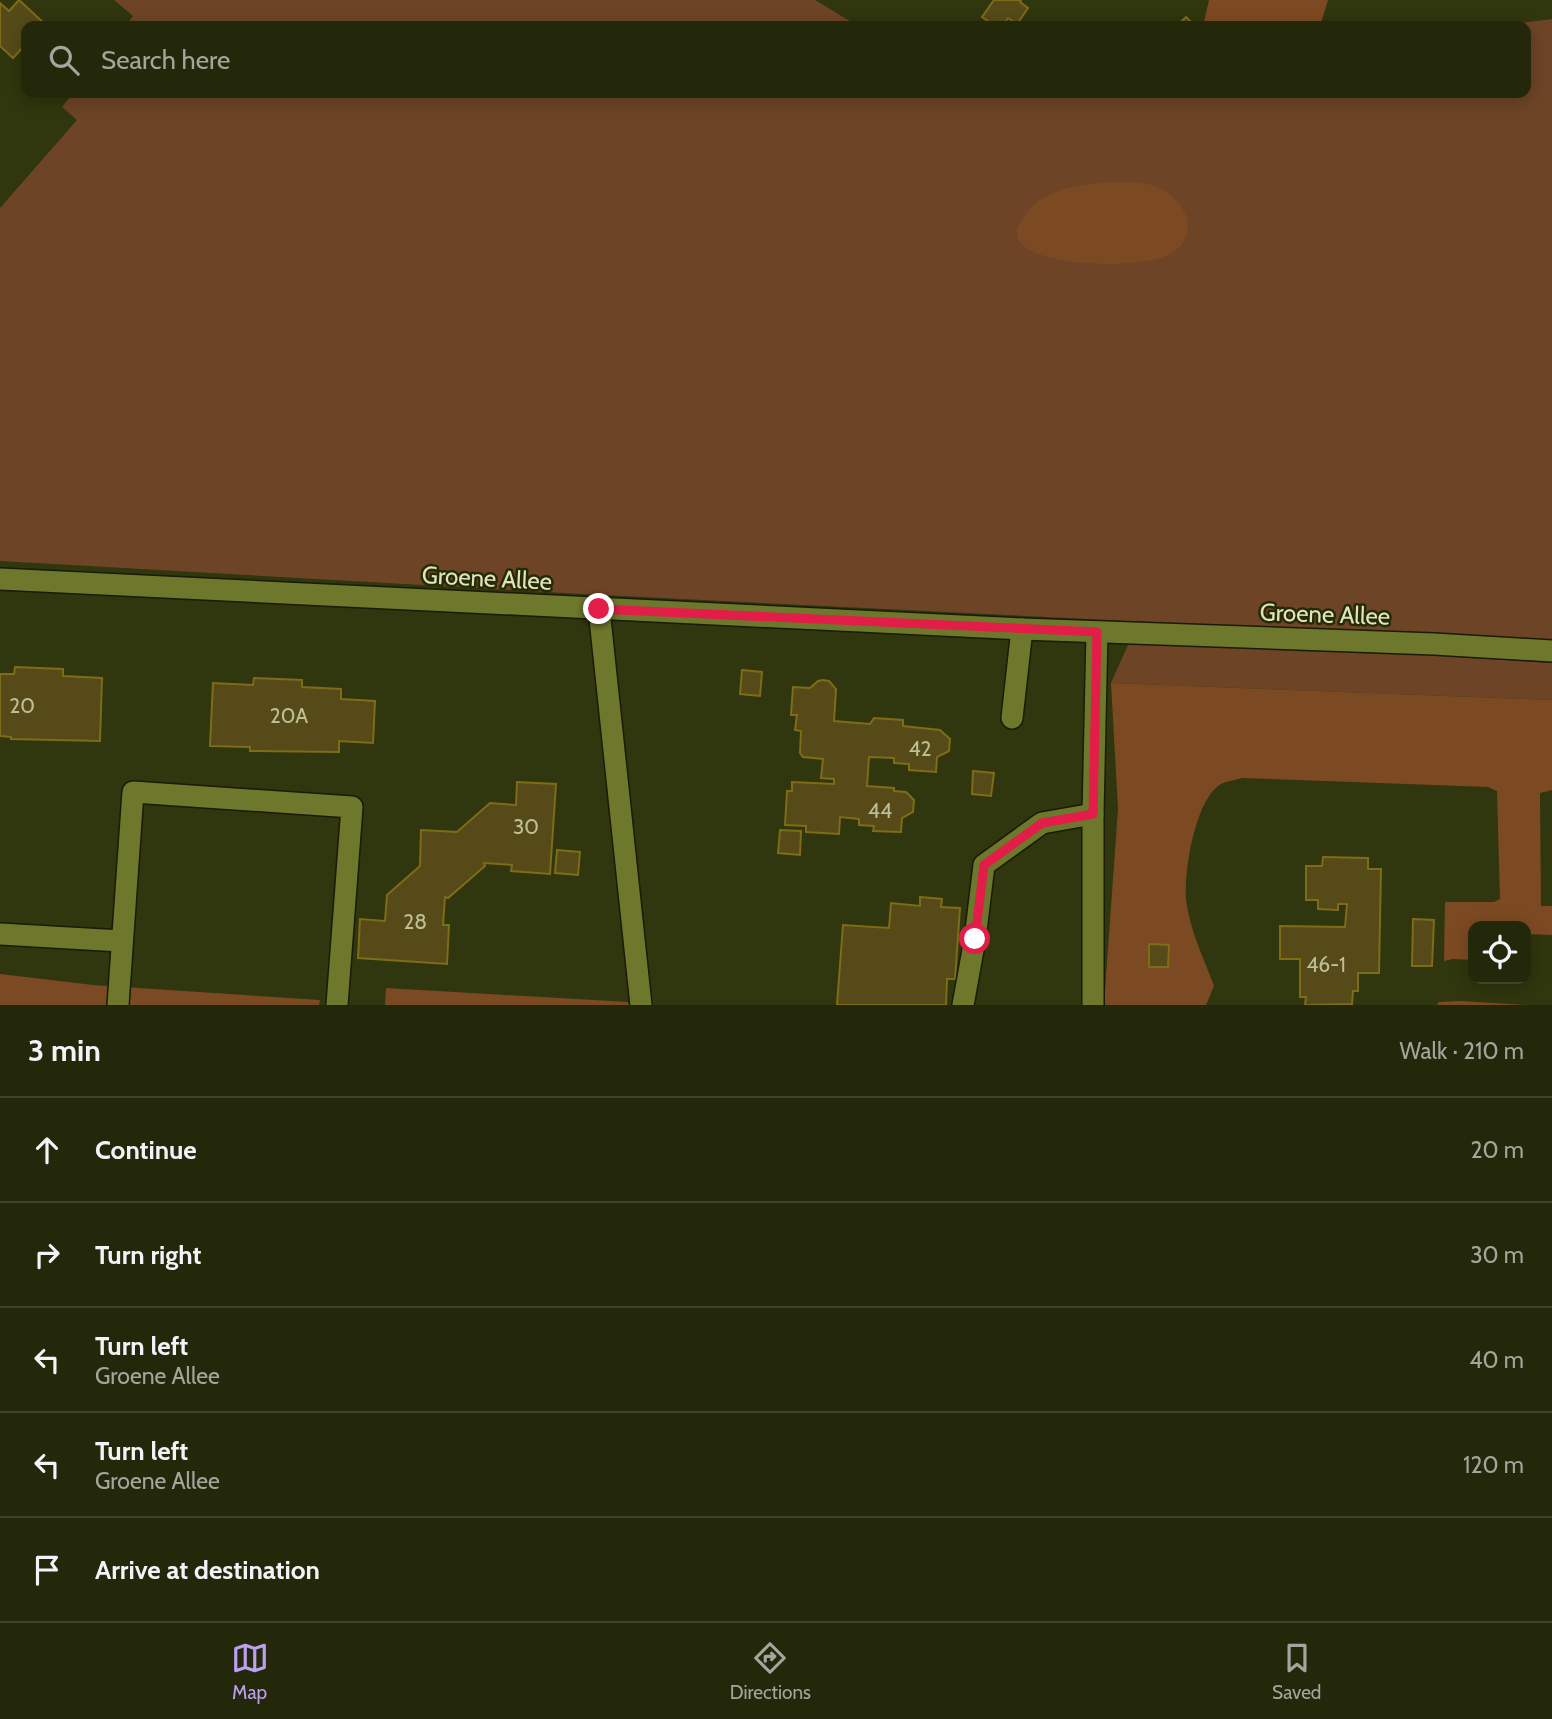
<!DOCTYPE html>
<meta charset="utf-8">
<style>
:root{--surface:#24280a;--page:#303418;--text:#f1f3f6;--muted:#a3a69c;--line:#41442b;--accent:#bca0f2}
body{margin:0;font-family:Cabin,sans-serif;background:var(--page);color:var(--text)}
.controls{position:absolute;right:21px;bottom:21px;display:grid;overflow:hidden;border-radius:14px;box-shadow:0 4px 18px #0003}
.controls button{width:63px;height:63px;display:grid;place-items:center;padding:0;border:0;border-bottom:2px solid var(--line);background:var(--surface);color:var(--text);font:35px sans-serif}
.stop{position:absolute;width:21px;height:21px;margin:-16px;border:5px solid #e11d48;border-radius:50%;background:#fff}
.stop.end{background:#e11d48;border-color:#fff;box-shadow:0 2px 7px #0008}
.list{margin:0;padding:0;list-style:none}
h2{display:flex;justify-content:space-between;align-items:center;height:91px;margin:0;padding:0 28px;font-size:30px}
h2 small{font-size:23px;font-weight:400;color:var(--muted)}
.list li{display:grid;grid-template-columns:46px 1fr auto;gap:21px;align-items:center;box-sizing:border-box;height:105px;padding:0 28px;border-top:2px solid var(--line)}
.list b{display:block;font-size:26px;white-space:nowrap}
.list p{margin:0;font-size:23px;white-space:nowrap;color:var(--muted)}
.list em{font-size:23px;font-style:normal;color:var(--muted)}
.icon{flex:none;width:38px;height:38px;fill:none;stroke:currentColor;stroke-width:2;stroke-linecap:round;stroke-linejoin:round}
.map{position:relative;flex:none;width:1552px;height:1005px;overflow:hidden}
.search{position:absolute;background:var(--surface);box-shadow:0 4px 18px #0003;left:21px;right:21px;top:21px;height:77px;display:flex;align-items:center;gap:18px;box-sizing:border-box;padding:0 24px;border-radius:14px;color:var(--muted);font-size:26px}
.sheet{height:616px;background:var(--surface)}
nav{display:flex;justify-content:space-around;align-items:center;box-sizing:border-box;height:98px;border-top:2px solid var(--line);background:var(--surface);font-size:19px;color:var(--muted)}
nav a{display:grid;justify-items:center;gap:4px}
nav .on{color:var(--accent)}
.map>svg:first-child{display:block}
.green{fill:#6d4426}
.forest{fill:#7c4a22}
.building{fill:#554a18;stroke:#7e6c19;stroke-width:2}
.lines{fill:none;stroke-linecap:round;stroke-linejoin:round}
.minor-casing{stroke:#191c05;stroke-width:24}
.minor{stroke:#6d782c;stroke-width:21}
.route{stroke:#e11d48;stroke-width:9}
.labels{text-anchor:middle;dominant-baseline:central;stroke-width:5;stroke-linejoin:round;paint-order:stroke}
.number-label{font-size:21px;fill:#bcbe96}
.street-label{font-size:24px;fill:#dee5c0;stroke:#262b03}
</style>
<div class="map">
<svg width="1552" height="1005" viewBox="0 0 1552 1005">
<rect width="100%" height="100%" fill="#30360d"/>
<!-- green -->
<g class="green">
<polygon points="114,0 815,0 858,26 125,26 133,16"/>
<polygon points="1552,19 1552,642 582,594 0,561 0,208 77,120 62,107 73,93 974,93 1015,96 1037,93 1526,93 1526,26 1497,26"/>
<polygon points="1132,636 1552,663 1552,700 1111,683"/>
</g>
<!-- forest -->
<g class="forest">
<polygon points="1209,0 1328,0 1320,26 1203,26"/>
<path d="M1108,182C1121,183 1138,181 1151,185C1180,193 1204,229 1174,252C1149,270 1039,268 1020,242C1014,234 1018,225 1023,218C1041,188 1077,186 1108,182Z"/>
<path d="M1111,683L1552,700V790L1540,793L1541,906H1552V935L1526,934V926H1473V960L1453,959L1444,961L1445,902H1494L1500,899L1497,791L1488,787L1242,778C1236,780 1227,781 1221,784C1195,799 1184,871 1186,899C1189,928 1204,959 1214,986L1206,1005H1104L1118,809Z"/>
<polygon points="0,974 93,985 320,1000 319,1005 0,1005"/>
<polygon points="386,988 628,1002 629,1005 385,1005"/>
<polygon points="1460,1001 1528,1005 1437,1005 1439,1002"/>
</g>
<!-- building -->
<g class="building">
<polygon points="19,0 45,24 42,26 26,26 26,44 13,58 0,46 0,3 9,11"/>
<polygon points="994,0 1021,0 1020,2 1028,8 1017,24 1008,18 1002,26 995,26 982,17"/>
<polygon points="1186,17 1195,26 1177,26"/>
<polygon points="15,667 63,669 63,676 102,678 100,741 11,739 11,737 0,736 0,674 14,674"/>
<polygon points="742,670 762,672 760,696 740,694"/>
<polygon points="254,678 302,680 302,687 341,689 341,699 375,701 373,743 339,741 339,752 250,751 250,747 210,746 213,683 253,685"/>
<polygon points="823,680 829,681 836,689 834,721 870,724 874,718 903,720 903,726 940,730 950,739 949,751 937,757 936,772 909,770 909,764 894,763 894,758 869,757 867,786 894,788 894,791 906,792 914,800 913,812 902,818 901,832 873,831 874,826 859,825 859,819 840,817 839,834 806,832 806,826 785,825 787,791 792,791 792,782 834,784 834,779 821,778 823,759 803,757 800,753 801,731 795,730 797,715 791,715 793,687 810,688 818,681"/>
<polygon points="973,771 994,773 991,796 972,794"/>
<polygon points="517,782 556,784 550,874 511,871 512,865 484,863 485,866 448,898 445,897 443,925 449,925 447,964 358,958 360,919 385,921 387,895 420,866 421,830 457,832 490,803 516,805"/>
<polygon points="780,830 801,831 800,855 778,853"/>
<polygon points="557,850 580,852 578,875 555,873"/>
<polygon points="1323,857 1368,858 1368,869 1381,869 1379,973 1358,973 1358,991 1353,991 1352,1004 1305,1005 1306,997 1300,997 1300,959 1280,959 1280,926 1345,927 1347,904 1338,904 1338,910 1318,909 1318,900 1306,900 1306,866 1322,866"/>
<polygon points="920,897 942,899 941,907 960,908 955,979 947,979 946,1005 837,1005 843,925 889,928 891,903 920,906"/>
<polygon points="1413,919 1434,920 1432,966 1412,966"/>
<polygon points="1149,944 1169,945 1168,967 1149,967"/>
</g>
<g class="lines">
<!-- minor casing -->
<g class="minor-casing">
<g id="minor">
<polyline points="0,579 1022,629 1434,644 1552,651"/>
<polyline points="599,609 641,1005"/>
<polyline points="1012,718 1022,629"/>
<polyline points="0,934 121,941"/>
<polyline points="118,1005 133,792 352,807 337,1005"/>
<polyline points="963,1005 975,939 984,865 1042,823 1093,814"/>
<polyline points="1093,1005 1093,814 1097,632"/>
</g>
</g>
<!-- minor -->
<use href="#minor" class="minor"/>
</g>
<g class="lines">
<!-- route -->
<polyline class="route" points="599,609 1097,632 1093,814 1042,823 984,865 975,939"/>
</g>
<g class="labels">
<!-- number labels -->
<g class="number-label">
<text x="22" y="705">20</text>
<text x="289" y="715">20A</text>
<text x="920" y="748">42</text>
<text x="880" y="810">44</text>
<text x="526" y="826">30</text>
<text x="415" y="921">28</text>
<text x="1326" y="964">46-1</text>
</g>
<!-- street labels -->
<g class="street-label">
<text transform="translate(487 578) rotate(3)">Groene Allee</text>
<text transform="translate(1325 614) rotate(2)">Groene Allee</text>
</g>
</g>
</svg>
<div class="controls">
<button><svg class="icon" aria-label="locate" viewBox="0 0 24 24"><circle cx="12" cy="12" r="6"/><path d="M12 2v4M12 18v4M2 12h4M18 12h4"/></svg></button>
</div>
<div class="stop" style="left:975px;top:939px"></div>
<div class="stop end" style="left:599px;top:609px"></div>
<div class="search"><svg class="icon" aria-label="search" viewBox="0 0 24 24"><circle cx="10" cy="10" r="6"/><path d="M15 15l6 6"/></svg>Search here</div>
</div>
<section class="sheet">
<h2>3 min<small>Walk · 210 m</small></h2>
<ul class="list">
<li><svg class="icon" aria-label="ahead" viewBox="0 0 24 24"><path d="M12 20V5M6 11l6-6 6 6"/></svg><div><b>Continue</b></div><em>20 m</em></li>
<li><svg class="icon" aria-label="right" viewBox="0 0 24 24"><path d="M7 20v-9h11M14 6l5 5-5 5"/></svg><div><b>Turn right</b></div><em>30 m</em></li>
<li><svg class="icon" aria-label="left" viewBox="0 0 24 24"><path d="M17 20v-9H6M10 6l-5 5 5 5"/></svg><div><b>Turn left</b><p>Groene Allee</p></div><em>40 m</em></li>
<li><svg class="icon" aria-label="left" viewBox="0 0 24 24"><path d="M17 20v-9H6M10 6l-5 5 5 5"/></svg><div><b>Turn left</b><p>Groene Allee</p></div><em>120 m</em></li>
<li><svg class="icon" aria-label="arrive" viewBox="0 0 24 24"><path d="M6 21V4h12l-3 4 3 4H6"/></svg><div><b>Arrive at destination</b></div></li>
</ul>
</section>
<nav>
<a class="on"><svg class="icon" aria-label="map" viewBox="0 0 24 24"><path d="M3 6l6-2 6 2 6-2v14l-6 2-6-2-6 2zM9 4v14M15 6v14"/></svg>Map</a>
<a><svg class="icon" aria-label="directions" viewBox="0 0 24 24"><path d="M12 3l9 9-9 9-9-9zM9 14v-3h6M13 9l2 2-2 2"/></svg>Directions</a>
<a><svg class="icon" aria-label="saved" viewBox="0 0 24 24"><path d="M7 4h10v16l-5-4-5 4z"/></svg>Saved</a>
</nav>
